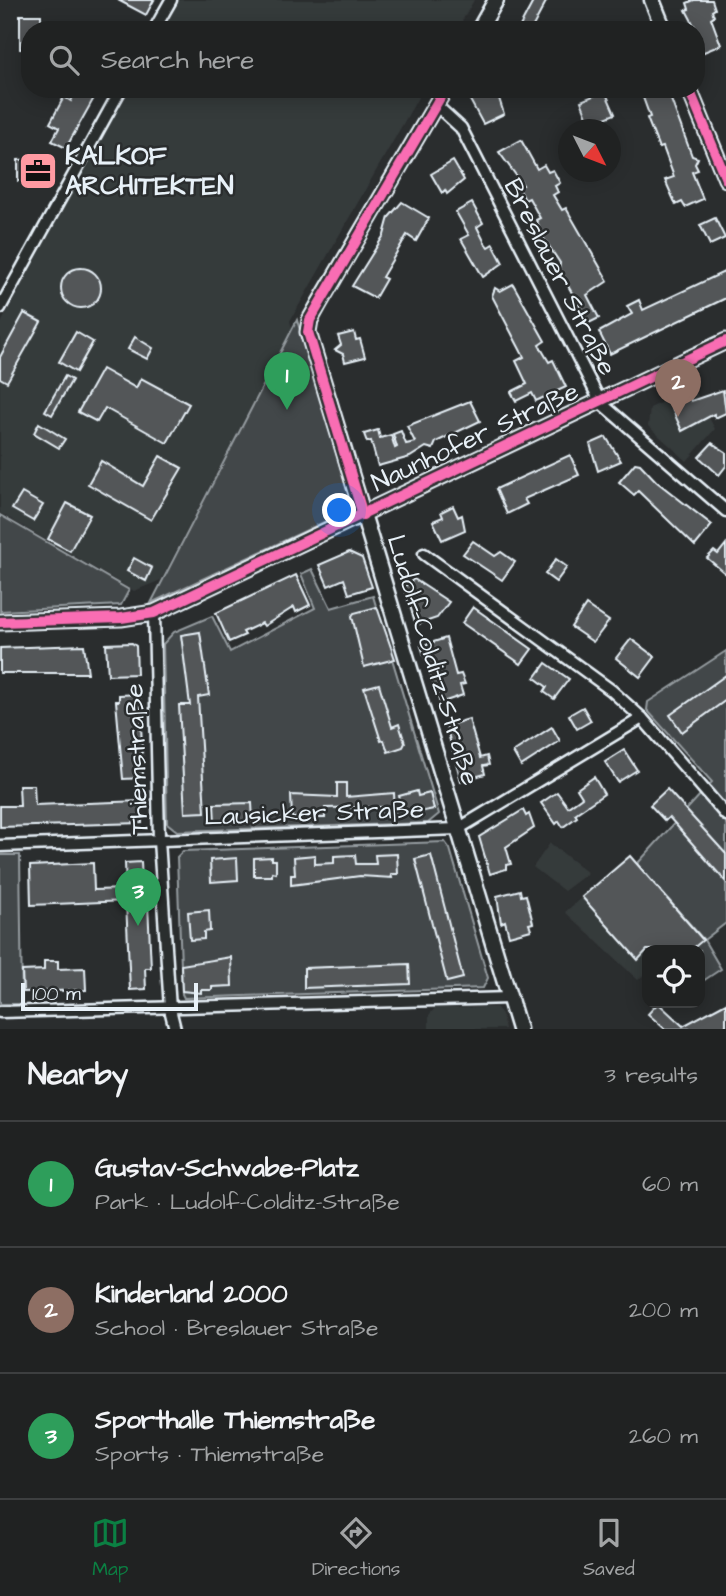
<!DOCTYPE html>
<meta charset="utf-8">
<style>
:root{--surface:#202222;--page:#282a2a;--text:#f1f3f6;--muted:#a2a4a5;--line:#3d3f40;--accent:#0b8043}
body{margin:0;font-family:"Architects Daughter",sans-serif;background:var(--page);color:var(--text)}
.controls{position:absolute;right:21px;bottom:21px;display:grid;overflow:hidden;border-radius:14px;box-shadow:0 4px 18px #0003}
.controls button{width:63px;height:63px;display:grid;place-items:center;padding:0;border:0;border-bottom:2px solid var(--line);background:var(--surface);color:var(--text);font:35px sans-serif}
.compass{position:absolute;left:558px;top:119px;width:63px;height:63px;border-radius:50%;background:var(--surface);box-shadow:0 4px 18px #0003;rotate:132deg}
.scale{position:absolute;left:21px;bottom:18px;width:177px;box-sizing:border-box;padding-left:7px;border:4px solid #e8f1f8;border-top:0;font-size:19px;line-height:24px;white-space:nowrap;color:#e8f1f8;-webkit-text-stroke:5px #2a2d2e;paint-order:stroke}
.you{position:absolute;left:340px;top:511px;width:24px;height:24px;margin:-18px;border:5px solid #fff;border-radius:50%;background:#1a73e8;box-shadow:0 0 0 10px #1a73e833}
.badge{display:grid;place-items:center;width:46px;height:46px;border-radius:50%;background:var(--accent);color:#fff;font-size:23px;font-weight:700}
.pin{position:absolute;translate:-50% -58px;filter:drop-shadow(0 2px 4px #0008)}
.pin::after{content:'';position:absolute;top:37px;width:24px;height:21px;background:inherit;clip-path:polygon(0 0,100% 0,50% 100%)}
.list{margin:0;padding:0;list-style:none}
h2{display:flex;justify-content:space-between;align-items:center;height:91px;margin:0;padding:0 28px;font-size:30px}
h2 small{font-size:23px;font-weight:400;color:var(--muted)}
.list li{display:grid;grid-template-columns:46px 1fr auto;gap:21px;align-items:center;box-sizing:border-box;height:126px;padding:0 28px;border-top:2px solid var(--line)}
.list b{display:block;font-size:26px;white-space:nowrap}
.list p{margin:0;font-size:23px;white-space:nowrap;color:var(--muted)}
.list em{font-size:23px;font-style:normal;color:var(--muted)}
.icon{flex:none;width:38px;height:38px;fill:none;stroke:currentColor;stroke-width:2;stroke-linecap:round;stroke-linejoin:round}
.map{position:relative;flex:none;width:726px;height:1029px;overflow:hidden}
.search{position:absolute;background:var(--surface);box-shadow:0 4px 18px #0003;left:21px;right:21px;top:21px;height:77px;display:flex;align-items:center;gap:18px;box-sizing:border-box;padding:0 24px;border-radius:28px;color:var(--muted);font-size:26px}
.sheet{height:469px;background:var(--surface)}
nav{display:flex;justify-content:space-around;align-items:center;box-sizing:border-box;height:98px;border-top:2px solid var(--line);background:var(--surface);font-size:19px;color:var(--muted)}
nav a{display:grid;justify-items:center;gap:4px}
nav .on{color:var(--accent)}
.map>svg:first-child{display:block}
.built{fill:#363a3b}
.green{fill:#424648;stroke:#959ca0;stroke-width:2}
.building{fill:#535759;stroke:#e8f1f8;stroke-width:2}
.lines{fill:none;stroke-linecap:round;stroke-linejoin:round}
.street-casing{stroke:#e8f1f8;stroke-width:15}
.secondary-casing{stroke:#e8f1f8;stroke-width:19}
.street{stroke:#2a2d2e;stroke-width:10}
.secondary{stroke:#2a2d2e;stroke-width:14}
.cycleway-casing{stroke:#2a2d2e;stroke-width:15}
.cycleway{stroke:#f96db3;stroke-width:10}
.labels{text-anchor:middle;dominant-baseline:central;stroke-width:5;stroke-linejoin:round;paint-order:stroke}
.poi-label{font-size:26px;font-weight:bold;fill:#e8f1f8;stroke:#2a2d2e;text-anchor:start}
.street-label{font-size:26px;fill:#e8f1f8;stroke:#2a2d2e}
</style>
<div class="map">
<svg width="726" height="1029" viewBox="0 0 726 1029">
<rect width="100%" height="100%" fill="#2a2d2e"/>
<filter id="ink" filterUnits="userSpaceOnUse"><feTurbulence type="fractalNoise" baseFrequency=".0143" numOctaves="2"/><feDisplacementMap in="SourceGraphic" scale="14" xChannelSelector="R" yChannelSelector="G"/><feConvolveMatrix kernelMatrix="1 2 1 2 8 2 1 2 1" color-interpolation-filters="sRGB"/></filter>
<g filter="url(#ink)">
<!-- built -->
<g class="built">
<polygon points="178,0 474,0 457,30 162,30"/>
<polygon points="128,89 423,89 290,321 292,328 161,580 134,591 0,513 0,325"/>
<polygon points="693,387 715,429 687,461 648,426 650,408"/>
<polygon points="550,843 588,873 564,891 533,867"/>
<polygon points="630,856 703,940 691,950 647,950 647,972 638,980 565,912"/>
<polygon points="496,1007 502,1014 505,1029 429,1029 429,1015 435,1008"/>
</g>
<!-- green -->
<g class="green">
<polygon points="297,320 350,500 339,515 151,603"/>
<polygon points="0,515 129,590 121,605 0,611"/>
<polygon points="312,569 331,608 373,596 439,814 428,823 177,831 167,823 163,644 174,632 212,616 230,652 315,608 301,574"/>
<polygon points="726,651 726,923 704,940 721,969 700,983 700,950 691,950 703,939 637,864 712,782 647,710 648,702"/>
<polygon points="445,842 450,849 488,978 483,988 184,998 182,994 177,857 183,851"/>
<polygon points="0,855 20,855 22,1004 0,1004"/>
</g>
<!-- building -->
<g class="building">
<polygon points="118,0 154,0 146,15"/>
<polygon points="534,0 547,0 531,30 518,30"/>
<polygon points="694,0 712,0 715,9 712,11 714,16 711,18 721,45 699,54 696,29 686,10 689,9 687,3"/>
<polygon points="20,15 41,15 41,30 30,30 30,49 20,49"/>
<polygon points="77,89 99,89 66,148 52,141 59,128 50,123 64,97 71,101"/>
<polygon points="464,89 496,89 504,114 483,124"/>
<polygon points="647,89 667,89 692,156 698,158 695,164 698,170 692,172 703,199 685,207 682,202 676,205 665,180 674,177 663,147 659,148 647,118 650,117 641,92"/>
<polygon points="605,91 615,114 590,124 581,101"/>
<polygon points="521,140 537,169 544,165 548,172 553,170 560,183 555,186 558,192 553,195 562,210 566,208 608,281 587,295 599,318 589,323 559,270 560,263 537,228 539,226 536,220 540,218 529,198 525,200 518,187 523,185 499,152"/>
<polygon points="42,159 43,180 18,181 18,160"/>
<polygon points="453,161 464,180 447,194 445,190 442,193 431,174"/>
<polygon points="402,202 429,218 416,241 407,235 382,277 386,279 375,298 352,286 384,235 389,217"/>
<polygon points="472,203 483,223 477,227 485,243 488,247 493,244 503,263 483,277 461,239 469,235 456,212"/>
<polygon points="715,218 725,238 710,245 700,225"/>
<circle cx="81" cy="288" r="20"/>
<polygon points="726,271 726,298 610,354 599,332 632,314 627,306 639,300 643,310"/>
<polygon points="513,284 545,341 539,345 549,362 553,360 566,387 536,401 532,393 516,401 511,392 527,384 516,361 524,357 492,296 495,288 500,291"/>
<polygon points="24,313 41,322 7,382 0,378 0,357"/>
<polygon points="76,332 93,342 76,372 59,362"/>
<polygon points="354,332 356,340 360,339 365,357 345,362 343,354 335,350 341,345 338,336"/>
<polygon points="135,337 153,348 147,359 128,349"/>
<polygon points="102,369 136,388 141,378 189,404 167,443 105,408 97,422 78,412"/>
<polygon points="65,376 72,380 52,415 45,411"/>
<polygon points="723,390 726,413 715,418 714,414 682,431 671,406 688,395 691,401"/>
<polygon points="470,401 480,421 436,442 433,449 426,447 410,457 378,466 371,441 367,442 364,434 378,430 380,438 391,435 395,448 397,447 393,434 401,431 406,444 415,442 407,426"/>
<polygon points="39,423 65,439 59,448 34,433"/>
<polygon points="606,437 621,461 598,471 590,444"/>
<polygon points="712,443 726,452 726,466 719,475 699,457"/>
<polygon points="570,455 579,475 524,499 527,504 507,514 496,489"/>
<polygon points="160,456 182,468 151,520 88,484 101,461 143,486"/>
<polygon points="635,463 640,464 657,482 712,525 695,546 638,491 634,495 619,482"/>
<polygon points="22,493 43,505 33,521 12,509"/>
<polygon points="67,503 90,515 70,551 48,539"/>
<polygon points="453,506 458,517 462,515 465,530 442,540 433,521 443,517 441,512"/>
<polygon points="473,541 495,556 501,552 515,562 502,580 463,554"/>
<polygon points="726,544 726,574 707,558 714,551 718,554"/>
<polygon points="349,552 362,558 372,587 349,594 344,579 328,586 319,565"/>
<polygon points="134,558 152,568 146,581 127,571"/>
<polygon points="556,559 567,567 556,582 545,574"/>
<polygon points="296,575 310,605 296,612 294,607 264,626 262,623 243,632 245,635 229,642 216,613"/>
<polygon points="414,579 449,602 437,618 416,625 404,587"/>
<polygon points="586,605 609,621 593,642 571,627"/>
<polygon points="377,607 395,659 364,667 352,616 354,613"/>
<polygon points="473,607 532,649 521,664 462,623"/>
<polygon points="200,632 209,695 198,697 205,812 185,813 179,705 190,705 181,635"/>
<polygon points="446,638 456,675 461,674 465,684 460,685 463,695 440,703 421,646"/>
<polygon points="631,639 655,657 640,677 616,658"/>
<polygon points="132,643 136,646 137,674 108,675 106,644"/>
<polygon points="84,645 88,673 0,673 0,648"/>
<polygon points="546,663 569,679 554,699 544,692 547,687 535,678"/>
<polygon points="726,675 726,700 682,732 670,715"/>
<polygon points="379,684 392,727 399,724 405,743 403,747 388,752 384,740 381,741 364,688"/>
<polygon points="140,694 143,778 123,779 116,701 119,701 119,695"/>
<polygon points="583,707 591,721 577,729 569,715"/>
<polygon points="469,719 480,758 487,756 489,765 483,766 485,774 461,781 446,726"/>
<polygon points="552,727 560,741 521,766 513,752"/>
<polygon points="624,750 637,770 618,782 605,762"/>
<polygon points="594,777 604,794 575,814 577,817 563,827 559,821 556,824 541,803 557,792 568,807 582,797 577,789"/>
<polygon points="337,783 346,783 346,797 394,793 395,815 382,816 381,807 325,808 325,818 292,818 291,795 337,797"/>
<polygon points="19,785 34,785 35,805 141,801 142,823 0,827 0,806 20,806"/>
<polygon points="667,789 726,854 726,882 669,817 665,821 650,805"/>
<polygon points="417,791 418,796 430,793 434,809 404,815 399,796"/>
<polygon points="252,803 253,821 215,823 214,804"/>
<polygon points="523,810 526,816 529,814 534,828 506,847 511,864 506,865 506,869 490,874 479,837"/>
<polygon points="397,854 398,874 391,874 392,878 360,876 291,885 291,875 295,875 294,857 315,855 315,864 334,863 334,856 355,855 356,864 376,864 375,855"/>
<polygon points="431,855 463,978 447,982 415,859"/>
<polygon points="630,856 703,940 691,950 647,950 638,960 582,897"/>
<polygon points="272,857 272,860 276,860 276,873 272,872 272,876 254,876 254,858"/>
<polygon points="237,858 238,880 211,882 210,860"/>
<polygon points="141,862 142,883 147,883 151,968 145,968 146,989 130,990 126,901 31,905 30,866 93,863 94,890 126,889 125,863"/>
<polygon points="520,890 521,896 526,895 533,923 529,924 531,930 509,936 505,921 501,923 497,896"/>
<polygon points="209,910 210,931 204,932 204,939 190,940 188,912"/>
<polygon points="231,957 232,986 212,987 212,990 201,990 201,993 182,991 181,965"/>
<polygon points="44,961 58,961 58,969 85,968 86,990 23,992 22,971 44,970"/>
<polygon points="409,964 410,984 304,988 304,968"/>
<polygon points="658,1003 683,1026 726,1003 726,1026 720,1029 665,1029 648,1014"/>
</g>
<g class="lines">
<!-- street casing -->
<g class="street-casing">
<g id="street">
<polyline points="154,30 171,0"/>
<polyline points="436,105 461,128 601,403 726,511"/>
<polyline points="0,308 121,89"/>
<polyline points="424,554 611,690 642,718 726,815"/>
<polyline points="154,613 159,840 170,1009 175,1029"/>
<polyline points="0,846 458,829 642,718"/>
<polyline points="0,1012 510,998"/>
</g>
</g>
<!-- secondary casing -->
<g class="secondary-casing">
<g id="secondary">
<polyline points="652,0 664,30"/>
<polyline points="479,30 496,0"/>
<polyline points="445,89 319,304 310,320 308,332 519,1029"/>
<polyline points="689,89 726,179"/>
<polyline points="0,622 121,618 154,613 726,341"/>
</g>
</g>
<!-- street -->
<use href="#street" class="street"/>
<!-- secondary -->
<use href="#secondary" class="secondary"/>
<!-- cycleway casing -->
<g class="cycleway-casing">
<g id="cycleway">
<polyline points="689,89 726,179"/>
<polyline points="363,515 308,332 310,320 445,89"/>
<polyline points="0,622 121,618 154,613 726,341"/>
</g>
</g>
<!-- cycleway -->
<use href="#cycleway" class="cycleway"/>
</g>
</g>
<!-- icons -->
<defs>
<g id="office-square" transform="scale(2.0125)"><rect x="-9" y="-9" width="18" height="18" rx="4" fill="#ff9aa2" stroke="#2a2d2e"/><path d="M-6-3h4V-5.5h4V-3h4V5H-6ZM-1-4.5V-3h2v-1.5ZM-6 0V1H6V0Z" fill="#111"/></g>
</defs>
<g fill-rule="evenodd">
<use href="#office-square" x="38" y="171"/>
</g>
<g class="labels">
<!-- poi labels -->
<g class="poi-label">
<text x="65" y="156">KALKOF<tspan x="65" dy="30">ARCHITEKTEN</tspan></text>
</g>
<!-- street labels -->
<g class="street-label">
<text transform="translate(560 277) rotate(63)">Breslauer Straße</text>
<text transform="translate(475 437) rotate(-25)">Naunhofer Straße</text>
<text transform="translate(433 660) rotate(73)">Ludolf-Colditz-Straße</text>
<text transform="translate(137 759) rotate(-92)">Thiemstraße</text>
<text transform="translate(314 813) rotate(-2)">Lausicker Straße</text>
</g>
</g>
</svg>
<div class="controls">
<button><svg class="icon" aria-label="locate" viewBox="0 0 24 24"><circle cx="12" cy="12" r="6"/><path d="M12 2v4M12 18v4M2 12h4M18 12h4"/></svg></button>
</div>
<svg class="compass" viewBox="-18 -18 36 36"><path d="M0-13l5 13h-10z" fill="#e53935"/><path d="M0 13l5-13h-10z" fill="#a2a4a5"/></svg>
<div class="scale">100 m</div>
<div class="you"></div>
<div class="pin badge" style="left:287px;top:410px;background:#2e9e5b">1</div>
<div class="pin badge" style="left:678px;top:417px;background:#8d6e63">2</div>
<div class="pin badge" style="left:138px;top:926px;background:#2e9e5b">3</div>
<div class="search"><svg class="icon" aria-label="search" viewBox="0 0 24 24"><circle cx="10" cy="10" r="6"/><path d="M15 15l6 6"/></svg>Search here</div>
</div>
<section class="sheet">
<h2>Nearby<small>3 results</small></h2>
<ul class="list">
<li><span class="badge" style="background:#2e9e5b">1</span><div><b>Gustav-Schwabe-Platz</b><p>Park · Ludolf-Colditz-Straße</p></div><em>60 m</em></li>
<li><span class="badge" style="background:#8d6e63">2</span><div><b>Kinderland 2000</b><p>School · Breslauer Straße</p></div><em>200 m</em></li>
<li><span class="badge" style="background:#2e9e5b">3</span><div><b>Sporthalle Thiemstraße</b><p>Sports · Thiemstraße</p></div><em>260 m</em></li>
</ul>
</section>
<nav>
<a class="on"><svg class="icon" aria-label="map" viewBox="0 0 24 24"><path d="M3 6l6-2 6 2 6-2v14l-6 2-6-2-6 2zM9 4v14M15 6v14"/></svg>Map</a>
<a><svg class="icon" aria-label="directions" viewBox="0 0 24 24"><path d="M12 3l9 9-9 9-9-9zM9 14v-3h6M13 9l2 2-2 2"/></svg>Directions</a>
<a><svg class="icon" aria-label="saved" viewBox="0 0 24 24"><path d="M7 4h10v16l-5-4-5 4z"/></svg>Saved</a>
</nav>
